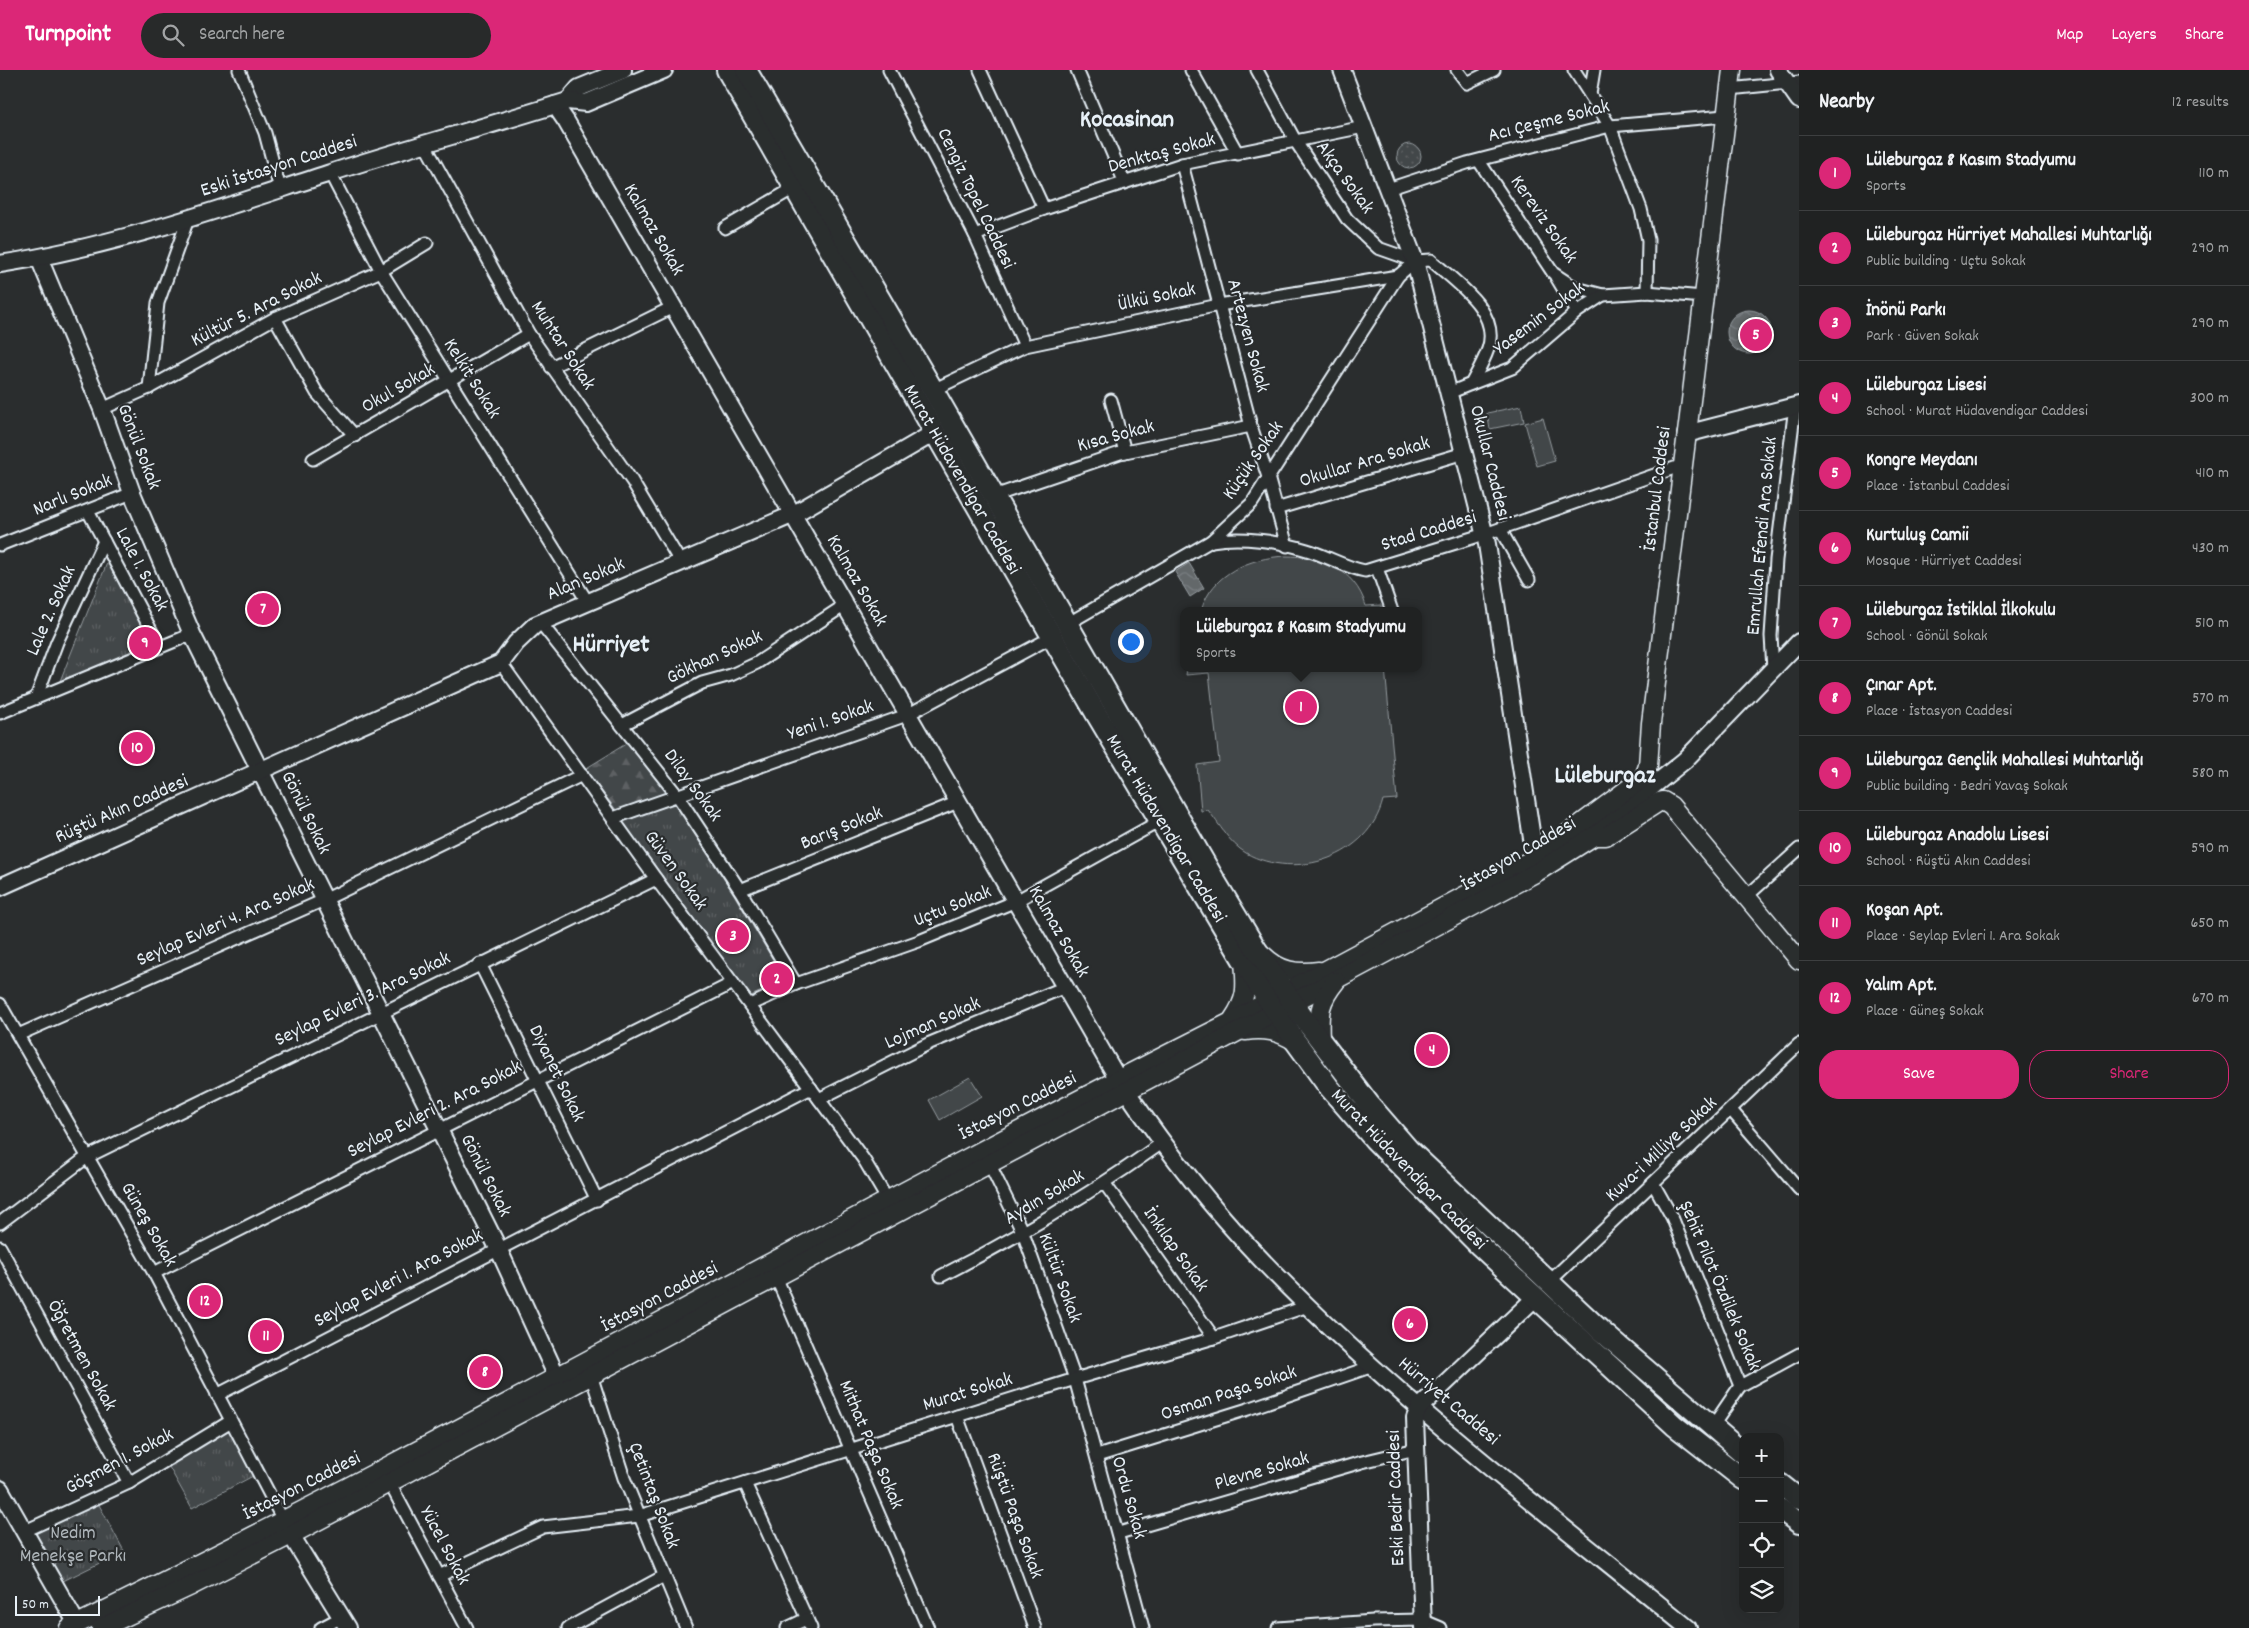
<!DOCTYPE html>
<meta charset="utf-8">
<style>
:root{--surface:#202222;--page:#282a2a;--text:#f1f3f6;--muted:#a2a4a5;--line:#3d3f40;--accent:#db2777}
body{margin:0;font-family:Dekko,sans-serif;background:var(--page);color:var(--text)}
.controls{position:absolute;right:15px;bottom:15px;display:grid;overflow:hidden;border-radius:10px;box-shadow:0 5px 20px #0002}
.controls button{width:45px;height:45px;display:grid;place-items:center;padding:0;border:0;border-bottom:1px solid var(--line);background:var(--surface);color:var(--text);font:25px sans-serif}
.scale{position:absolute;left:15px;bottom:12px;width:85px;box-sizing:border-box;padding-left:5px;border:2px solid #e8f1f8;border-top:0;font-size:14px;line-height:18px;white-space:nowrap;color:#e8f1f8;-webkit-text-stroke:4px #2a2d2e;paint-order:stroke}
.you{position:absolute;left:1130px;top:571px;width:18px;height:18px;margin:-12px;border:4px solid #fff;border-radius:50%;background:#1a73e8;box-shadow:0 0 0 8px #1a73e833}
.badge{display:grid;place-items:center;width:32px;height:32px;border-radius:50%;background:var(--accent);color:#fff;font-size:16px;font-weight:700}
.pin{position:absolute;translate:-50% -50%;border:2px solid #fff;box-shadow:0 1px 5px #0006}
.popup{position:absolute;left:1180px;top:537px;width:242px;height:65px;box-sizing:border-box;display:grid;place-content:center;border-radius:10px;background:var(--surface);filter:drop-shadow(0 1px 4px #0005);font-size:16px;white-space:nowrap;color:var(--muted)}
.popup b{font-size:19px;color:var(--text)}
.popup::after{content:'';position:absolute;left:50%;top:100%;margin-left:-10px;border:10px solid transparent;border-top-color:var(--surface)}
.list{margin:0;padding:0;list-style:none}
h2{display:flex;justify-content:space-between;align-items:center;height:65px;margin:0;padding:0 20px;font-size:21px}
h2 small{font-size:16px;font-weight:400;color:var(--muted)}
.list li{display:grid;grid-template-columns:32px 1fr auto;gap:15px;align-items:center;box-sizing:border-box;height:75px;padding:0 20px;border-top:1px solid var(--line)}
.list b{display:block;font-size:19px;white-space:nowrap}
.list p{margin:0;font-size:16px;white-space:nowrap;color:var(--muted)}
.list em{font-size:16px;font-style:normal;color:var(--muted)}
.actions{display:flex;gap:10px;padding:15px 20px}
.actions a{flex:1;padding:11px 0;border:1px solid var(--accent);border-radius:20px;text-align:center;font-size:18px;color:var(--accent)}
.actions .main{background:var(--accent);color:#fff}
.icon{flex:none;width:28px;height:28px;fill:none;stroke:currentColor;stroke-width:2;stroke-linecap:round;stroke-linejoin:round}
.map{position:relative;flex:none;width:1799px;height:1558px;overflow:hidden}
header{display:flex;align-items:center;gap:30px;box-sizing:border-box;height:70px;padding:0 25px;background:var(--accent);color:#fff}
header strong{font-size:24px}
nav{display:flex;gap:28px;margin-inline-start:auto;font-size:18px}
.search{width:350px;height:45px;background:var(--page);display:flex;align-items:center;gap:12px;box-sizing:border-box;padding:0 18px;border-radius:28px;color:var(--muted);font-size:19px}
main{display:flex}
aside{flex:1;background:var(--surface)}
.map>svg:first-child{display:block}
.grass{fill:url(#grass-dots);stroke:#959ca0}
.forest{fill:url(#forest-firs);stroke:#959ca0}
.park{fill:url(#park-tufts);stroke:#959ca0}
.pitch{fill:#424648;stroke:#959ca0}
.water{fill:url(#water-waves);stroke:#989fa3}
.lines{fill:none;stroke-linecap:round;stroke-linejoin:round}
.street-casing{stroke:#e8f1f8;stroke-width:15}
.secondary-casing{stroke:#e8f1f8;stroke-width:20}
.primary-casing{stroke:#e8f1f8;stroke-width:21}
.highway-casing{stroke:#e8f1f8;stroke-width:24}
.street{stroke:#2a2d2e;stroke-width:11}
.secondary{stroke:#2a2d2e;stroke-width:16}
.primary{stroke:#2a2d2e;stroke-width:18}
.highway{stroke:#2a2d2e;stroke-width:20}
.labels{text-anchor:middle;dominant-baseline:central;stroke-width:4.5;stroke-linejoin:round;paint-order:stroke}
.street-label{font-size:20px;fill:#e8f1f8;stroke:#2a2d2e}
.park-label{font-size:20px;fill:#aeb5ba;stroke:#2a2d2e}
.district-label{font-size:25px;font-weight:bold;fill:#e8f1f8;stroke:#2a2d2e}
</style>
<header>
<strong>Turnpoint</strong>
<div class="search"><svg class="icon" aria-label="search" viewBox="0 0 24 24"><circle cx="10" cy="10" r="6"/><path d="M15 15l6 6"/></svg>Search here</div>
<nav><a>Map</a><a>Layers</a><a>Share</a></nav>
</header>
<main>
<div class="map">
<svg width="1799" height="1558" viewBox="0 0 1799 1558">
<defs>
<pattern id="grass-dots" width="8" height="8" patternUnits="userSpaceOnUse" patternTransform="scale(1.25)"><rect width="8" height="8" fill="#424648"/><path d="M2 2h.1M6 6h.1" fill="none" stroke="#5d6163" stroke-width="1.8" stroke-linecap="round"/></pattern>
<pattern id="forest-firs" width="22" height="20" patternUnits="userSpaceOnUse" patternTransform="scale(1.25)"><rect width="22" height="20" fill="#424648"/><path d="M5 1l3.5 6h-7zM16 11l3.5 6h-7z" fill="#5d6163"/></pattern>
<pattern id="park-tufts" width="24" height="20" patternUnits="userSpaceOnUse" patternTransform="scale(1.25)"><rect width="24" height="20" fill="#424648"/><path d="M3 7l-1-3M5 7V3M7 7l1-3M15 17l-1-3M17 17v-4M19 17l1-3" fill="none" stroke="#5d6163"/></pattern>
<pattern id="water-waves" width="16" height="10" patternUnits="userSpaceOnUse" patternTransform="scale(1.25)"><rect width="16" height="10" fill="#63686b"/><path d="M0 5q4-4 8 0t8 0" fill="none" stroke="#797e81"/></pattern>
</defs>
<rect width="100%" height="100%" fill="#2a2d2e"/>
<filter id="ink" filterUnits="userSpaceOnUse"><feTurbulence type="fractalNoise" baseFrequency=".02" numOctaves="2"/><feDisplacementMap in="SourceGraphic" scale="10" xChannelSelector="R" yChannelSelector="G"/><feConvolveMatrix kernelMatrix="1 2 1 2 8 2 1 2 1" color-interpolation-filters="sRGB"/></filter>
<g filter="url(#ink)">
<!-- grass -->
<circle class="grass" cx="1409" cy="86" r="12"/>
<!-- forest -->
<polygon class="forest" points="629,672 668,722 617,741 585,699"/>
<!-- park -->
<g class="park">
<polygon points="109,488 156,575 60,611"/>
<polygon points="674,732 733,823 785,910 751,926 623,752"/>
<polygon points="228,1359 253,1406 192,1438 169,1397"/>
<polygon points="98,1433 124,1481 59,1513 32,1463"/>
</g>
<!-- pitch -->
<g class="pitch">
<polygon points="1521,336 1524,352 1490,359 1487,343"/>
<polygon points="1543,348 1555,391 1537,396 1525,353"/>
<path d="M1286,486C1321,486 1355,499 1366,536L1381,535V541H1201C1212,503 1249,488 1286,486Z"/>
<path d="M1187,598H1385L1397,729L1383,730C1369,787 1296,811 1246,783C1229,773 1220,755 1208,740L1201,741L1197,695L1219,692L1209,603L1186,605Z"/>
<polygon points="970,1007 982,1026 940,1050 929,1030"/>
</g>
<!-- water -->
<g class="water">
<circle cx="1749" cy="262" r="22"/>
<polygon points="1189,493 1204,518 1190,527 1175,502"/>
</g>
<g class="lines">
<!-- street casing -->
<g class="street-casing">
<g id="street">
<polyline points="239,0 265,63 280,119"/>
<polyline points="889,0 975,165 1025,276"/>
<polyline points="980,0 1044,139"/>
<polyline points="1077,0 1125,113"/>
<polyline points="1191,0 1238,84"/>
<path d="M1257,0L1296,72L1347,149L1378,178L1415,191L1431,190C1455,212 1501,241 1488,279C1484,291 1477,303 1471,314L1449,323"/>
<polyline points="1457,0 1467,13 1494,0"/>
<polyline points="1574,0 1610,56 1641,139 1648,170 1647,222"/>
<polyline points="1729,19 1799,12"/>
<polyline points="1590,24 1594,0"/>
<polyline points="424,73 529,264 632,411 681,493"/>
<polyline points="1479,91 1553,203 1576,218 1603,225 1647,222 1703,227"/>
<polyline points="1182,94 1251,356 1268,407 1287,476"/>
<polyline points="330,103 381,201 587,531"/>
<polyline points="1388,119 1467,93 1610,56 1725,46"/>
<polyline points="725,158 794,118"/>
<polyline points="975,165 1044,139 1182,94 1364,57"/>
<polyline points="1556,207 1577,242"/>
<polyline points="275,248 317,323 355,366"/>
<polyline points="551,297 673,237"/>
<polyline points="1471,314 1512,298 1577,242 1603,225"/>
<polyline points="149,318 158,233 188,149"/>
<polyline points="933,320 1025,276 1219,235 1398,206"/>
<polyline points="1111,330 1125,382"/>
<polyline points="102,339 149,318 275,248 381,201 427,173"/>
<polyline points="313,389 529,264"/>
<polyline points="994,426 1120,383 1251,356"/>
<polyline points="1276,439 1464,383"/>
<polyline points="88,441 160,577"/>
<polyline points="1500,459 1529,510"/>
<path d="M1211,471C1241,466 1278,471 1307,480C1327,486 1344,497 1365,501L1485,464L1683,395"/>
<polyline points="0,475 132,423"/>
<polyline points="1377,498 1392,541"/>
<polyline points="540,552 677,725 740,820 796,914"/>
<polyline points="1067,554 1211,471 1252,433 1398,206 1415,191"/>
<polyline points="501,593 656,809 864,1090 887,1129"/>
<polyline points="1773,599 1771,566 1776,490 1795,336"/>
<polyline points="36,628 57,572 104,471"/>
<polyline points="0,643 192,564"/>
<polyline points="622,655 702,613 731,605 757,593 845,535"/>
<polyline points="613,748 907,645 1052,567"/>
<polyline points="740,820 958,732"/>
<polyline points="1746,827 1799,779"/>
<polyline points="480,894 597,1130"/>
<polyline points="0,934 154,1203 284,1452"/>
<polyline points="750,935 796,914 919,871 1016,831 1160,751"/>
<polyline points="18,965 324,830 582,705"/>
<polyline points="819,1029 930,973 1065,917"/>
<polyline points="1731,1040 1799,1119"/>
<polyline points="990,1095 1023,1163 1075,1309 1143,1558"/>
<polyline points="1653,1113 1672,1147 1740,1316"/>
<polyline points="1105,1114 1214,1268"/>
<polyline points="0,1153 87,1087 656,809"/>
<polyline points="0,1177 129,1413"/>
<polyline points="154,1203 733,913"/>
<path d="M941,1206C1018,1167 1092,1123 1162,1073"/>
<polyline points="776,1207 928,1558"/>
<polyline points="1549,1212 1799,974"/>
<polyline points="591,1305 624,1408 686,1558"/>
<polyline points="1740,1316 1799,1284"/>
<polyline points="217,1325 811,1018"/>
<polyline points="957,1346 1035,1558"/>
<polyline points="1712,1357 1740,1316"/>
<polyline points="1097,1386 1248,1339 1373,1296"/>
<polyline points="389,1412 467,1558"/>
<polyline points="745,1413 811,1558"/>
<polyline points="25,1461 129,1413 231,1351"/>
<polyline points="1119,1463 1362,1392 1416,1379"/>
<polyline points="439,1506 543,1457 639,1446 1075,1309 1214,1268 1308,1236"/>
<polyline points="321,1558 342,1547"/>
<polyline points="568,1558 664,1506"/>
<polyline points="787,1558 806,1549"/>
<polyline points="1278,1558 1373,1551 1422,1550 1441,1558"/>
</g>
</g>
<!-- secondary casing -->
<g class="secondary-casing">
<g id="secondary">
<polyline points="1342,0 1415,191 1487,474 1535,788"/>
<polyline points="1778,0 1799,30"/>
<polyline points="568,31 579,18 623,0"/>
<polyline points="555,35 566,51 1118,1009"/>
<polyline points="39,188 102,339 132,423 192,564 498,1178 557,1307"/>
<path d="M0,194C112,177 219,139 327,104C402,79 479,59 555,35L568,31L586,33L664,0"/>
<polyline points="1686,364 1799,335"/>
<polyline points="1594,766 1594,760 1597,757 1653,716 1685,690 1799,572"/>
<polyline points="0,817 501,593 516,573 535,555 794,444 934,363"/>
<path d="M1127,1022C1166,1079 1208,1134 1256,1184C1387,1322 1541,1438 1688,1558"/>
<polyline points="0,1419 77,1554"/>
<polyline points="291,1465 348,1558"/>
<polyline points="1423,1558 1415,1348 1419,1338 1535,1228"/>
</g>
</g>
<!-- primary casing -->
<g class="primary-casing">
<g id="primary">
<path d="M1263,885C1280,902 1297,904 1319,901"/>
<polyline points="1285,922 1535,788 1644,707 1648,696 1651,653 1732,0"/>
<polyline points="1292,933 1537,802 1594,766 1606,766 1659,732 1663,731 1671,736 1799,890"/>
<path d="M1233,949C1248,927 1246,917 1244,891"/>
<path d="M1245,961C1265,958 1279,961 1296,972"/>
<path d="M1320,970C1319,943 1318,933 1336,911"/>
<path d="M69,1558C462,1366 841,1148 1231,952L1268,931"/>
<polyline points="101,1558 191,1516 291,1465 1275,942"/>
</g>
</g>
<!-- highway casing -->
<g class="highway-casing">
<g id="highway">
<polyline points="727,0 1097,645 1258,915 1296,972 1328,1016 1374,1069 1480,1176 1674,1355 1743,1409"/>
<polyline points="746,0 933,320 1215,811 1256,879 1304,949 1369,1034 1409,1080 1600,1260 1743,1383"/>
<polyline points="1780,1414 1799,1429"/>
<polyline points="1780,1439 1799,1453"/>
</g>
</g>
<!-- street -->
<use href="#street" class="street"/>
<!-- secondary -->
<use href="#secondary" class="secondary"/>
<!-- primary -->
<use href="#primary" class="primary"/>
<!-- highway -->
<use href="#highway" class="highway"/>
</g>
</g>
<g class="labels">
<!-- street labels -->
<g class="street-label">
<text transform="translate(1549 52) rotate(-14)">Acı Çeşme Sokak</text>
<text transform="translate(1162 84) rotate(-15)">Denktaş Sokak</text>
<text transform="translate(279 97) rotate(-18)">Eski İstasyon Caddesi</text>
<text transform="translate(1344 108) rotate(54)">Akça Sokak</text>
<text transform="translate(975 129) rotate(64)">Cengiz Topel Caddesi</text>
<text transform="translate(1543 150) rotate(55)">Kereviz Sokak</text>
<text transform="translate(653 160) rotate(60)">Kalmaz Sokak</text>
<text transform="translate(1157 228) rotate(-12)">Ülkü Sokak</text>
<text transform="translate(257 240) rotate(-27)">Kültür 5. Ara Sokak</text>
<text transform="translate(1540 249) rotate(-37)">Yasemin Sokak</text>
<text transform="translate(1247 266) rotate(75)">Artezyen Sokak</text>
<text transform="translate(562 276) rotate(57)">Muhtar Sokak</text>
<text transform="translate(471 309) rotate(58)">Kelkit Sokak</text>
<text transform="translate(399 319) rotate(-30)">Okul Sokak</text>
<text transform="translate(1116 367) rotate(-15)">Kısa Sokak</text>
<text transform="translate(138 377) rotate(69)">Gönül Sokak</text>
<text transform="translate(1254 391) rotate(-55)">Küçük Sokak</text>
<text transform="translate(1365 393) rotate(-17)">Okullar Ara Sokak</text>
<text transform="translate(1489 393) rotate(76)">Okullar Caddesi</text>
<text transform="translate(961 410) rotate(60)">Murat Hüdavendigar Caddesi</text>
<text transform="translate(1658 419) rotate(-83)">İstanbul Caddesi</text>
<text transform="translate(73 426) rotate(-22)">Narlı Sokak</text>
<text transform="translate(1429 462) rotate(-17)">Stad Caddesi</text>
<text transform="translate(1763 466) rotate(-85)">Emrullah Efendi Ara Sokak</text>
<text transform="translate(141 500) rotate(62)">Lale 1. Sokak</text>
<text transform="translate(586 510) rotate(-23)">Alan Sokak</text>
<text transform="translate(856 511) rotate(60)">Kalmaz Sokak</text>
<text transform="translate(52 541) rotate(-66)">Lale 2. Sokak</text>
<text transform="translate(715 588) rotate(-25)">Gökhan Sokak</text>
<text transform="translate(831 651) rotate(-19)">Yeni 1. Sokak</text>
<text transform="translate(692 716) rotate(54)">Dilay Sokak</text>
<text transform="translate(122 740) rotate(-24)">Rüştü Akın Caddesi</text>
<text transform="translate(305 743) rotate(64)">Gönül Sokak</text>
<text transform="translate(842 759) rotate(-22)">Barış Sokak</text>
<text transform="translate(1165 759) rotate(59)">Murat Hüdavendigar Caddesi</text>
<text transform="translate(1519 785) rotate(-30)">İstasyon Caddesi</text>
<text transform="translate(675 801) rotate(54)">Güven Sokak</text>
<text transform="translate(953 837) rotate(-22)">Uçtu Sokak</text>
<text transform="translate(226 853) rotate(-24)">Seylap Evleri 4. Ara Sokak</text>
<text transform="translate(1058 862) rotate(60)">Kalmaz Sokak</text>
<text transform="translate(363 930) rotate(-26)">Seylap Evleri 3. Ara Sokak</text>
<text transform="translate(933 954) rotate(-24)">Lojman Sokak</text>
<text transform="translate(556 1004) rotate(64)">Diyanet Sokak</text>
<text transform="translate(1018 1037) rotate(-27)">İstasyon Caddesi</text>
<text transform="translate(435 1040) rotate(-27)">Seylap Evleri 2. Ara Sokak</text>
<text transform="translate(1662 1080) rotate(-43)">Kuva-i Milliye Sokak</text>
<text transform="translate(1408 1100) rotate(46)">Murat Hüdavendigar Caddesi</text>
<text transform="translate(485 1106) rotate(63)">Gönül Sokak</text>
<text transform="translate(1045 1128) rotate(-31)">Aydın Sokak</text>
<text transform="translate(148 1155) rotate(60)">Güneş Sokak</text>
<text transform="translate(1175 1180) rotate(55)">İnkılap Sokak</text>
<text transform="translate(1059 1208) rotate(70)">Kültür Sokak</text>
<text transform="translate(399 1209) rotate(-28)">Seylap Evleri 1. Ara Sokak</text>
<text transform="translate(1719 1216) rotate(67)">Şehit Pilot Özdilek Sokak</text>
<text transform="translate(660 1228) rotate(-28)">İstasyon Caddesi</text>
<text transform="translate(81 1286) rotate(61)">Öğretmen Sokak</text>
<text transform="translate(968 1323) rotate(-17)">Murat Sokak</text>
<text transform="translate(1229 1324) rotate(-18)">Osman Paşa Sokak</text>
<text transform="translate(1448 1332) rotate(40)">Hürriyet Caddesi</text>
<text transform="translate(870 1375) rotate(67)">Mithat Paşa Sokak</text>
<text transform="translate(120 1392) rotate(-28)">Göçmen 1. Sokak</text>
<text transform="translate(1262 1402) rotate(-16)">Plevne Sokak</text>
<text transform="translate(302 1417) rotate(-27)">İstasyon Caddesi</text>
<text transform="translate(653 1426) rotate(69)">Çetintaş Sokak</text>
<text transform="translate(1128 1428) rotate(74)">Ordu Sokak</text>
<text transform="translate(1397 1428) rotate(-92)">Eski Bedir Caddesi</text>
<text transform="translate(1014 1446) rotate(70)">Rüştü Paşa Sokak</text>
<text transform="translate(444 1476) rotate(62)">Yücel Sokak</text>
</g>
<!-- park labels -->
<g class="park-label">
<text x="73" y="1464">Nedim<tspan x="73" dy="23">Menekşe Parkı</tspan></text>
</g>
<!-- district labels -->
<g class="district-label">
<text x="1127" y="51">Kocasinan</text>
<text x="611" y="576">Hürriyet</text>
<text x="1605" y="707">Lüleburgaz</text>
</g>
</g>
</svg>
<div class="controls">
<button>+</button>
<button>−</button>
<button><svg class="icon" aria-label="locate" viewBox="0 0 24 24"><circle cx="12" cy="12" r="6"/><path d="M12 2v4M12 18v4M2 12h4M18 12h4"/></svg></button>
<button><svg class="icon" aria-label="layers" viewBox="0 0 24 24"><path d="M12 4l9 5-9 5-9-5zM3 14l9 5 9-5"/></svg></button>
</div>
<div class="scale">50 m</div>
<div class="you"></div>
<div class="pin badge" style="left:1301px;top:637px">1</div>
<div class="popup"><b>Lüleburgaz 8 Kasım Stadyumu</b>Sports</div>
<div class="pin badge" style="left:777px;top:909px">2</div>
<div class="pin badge" style="left:733px;top:866px">3</div>
<div class="pin badge" style="left:1432px;top:980px">4</div>
<div class="pin badge" style="left:1756px;top:265px">5</div>
<div class="pin badge" style="left:1410px;top:1254px">6</div>
<div class="pin badge" style="left:263px;top:539px">7</div>
<div class="pin badge" style="left:485px;top:1302px">8</div>
<div class="pin badge" style="left:145px;top:573px">9</div>
<div class="pin badge" style="left:137px;top:678px">10</div>
<div class="pin badge" style="left:266px;top:1266px">11</div>
<div class="pin badge" style="left:205px;top:1231px">12</div>
</div>
<aside>
<h2>Nearby<small>12 results</small></h2>
<ul class="list">
<li><span class="badge">1</span><div><b>Lüleburgaz 8 Kasım Stadyumu</b><p>Sports</p></div><em>110 m</em></li>
<li><span class="badge">2</span><div><b>Lüleburgaz Hürriyet Mahallesi Muhtarlığı</b><p>Public building · Uçtu Sokak</p></div><em>290 m</em></li>
<li><span class="badge">3</span><div><b>İnönü Parkı</b><p>Park · Güven Sokak</p></div><em>290 m</em></li>
<li><span class="badge">4</span><div><b>Lüleburgaz Lisesi</b><p>School · Murat Hüdavendigar Caddesi</p></div><em>300 m</em></li>
<li><span class="badge">5</span><div><b>Kongre Meydanı</b><p>Place · İstanbul Caddesi</p></div><em>410 m</em></li>
<li><span class="badge">6</span><div><b>Kurtuluş Camii</b><p>Mosque · Hürriyet Caddesi</p></div><em>430 m</em></li>
<li><span class="badge">7</span><div><b>Lüleburgaz İstiklal İlkokulu</b><p>School · Gönül Sokak</p></div><em>510 m</em></li>
<li><span class="badge">8</span><div><b>Çınar Apt.</b><p>Place · İstasyon Caddesi</p></div><em>570 m</em></li>
<li><span class="badge">9</span><div><b>Lüleburgaz Gençlik Mahallesi Muhtarlığı</b><p>Public building · Bedri Yavaş Sokak</p></div><em>580 m</em></li>
<li><span class="badge">10</span><div><b>Lüleburgaz Anadolu Lisesi</b><p>School · Rüştü Akın Caddesi</p></div><em>590 m</em></li>
<li><span class="badge">11</span><div><b>Koşan Apt.</b><p>Place · Seylap Evleri 1. Ara Sokak</p></div><em>650 m</em></li>
<li><span class="badge">12</span><div><b>Yalım Apt.</b><p>Place · Güneş Sokak</p></div><em>670 m</em></li>
</ul>
<div class="actions"><a class="main">Save</a><a>Share</a></div>
</aside>
</main>
